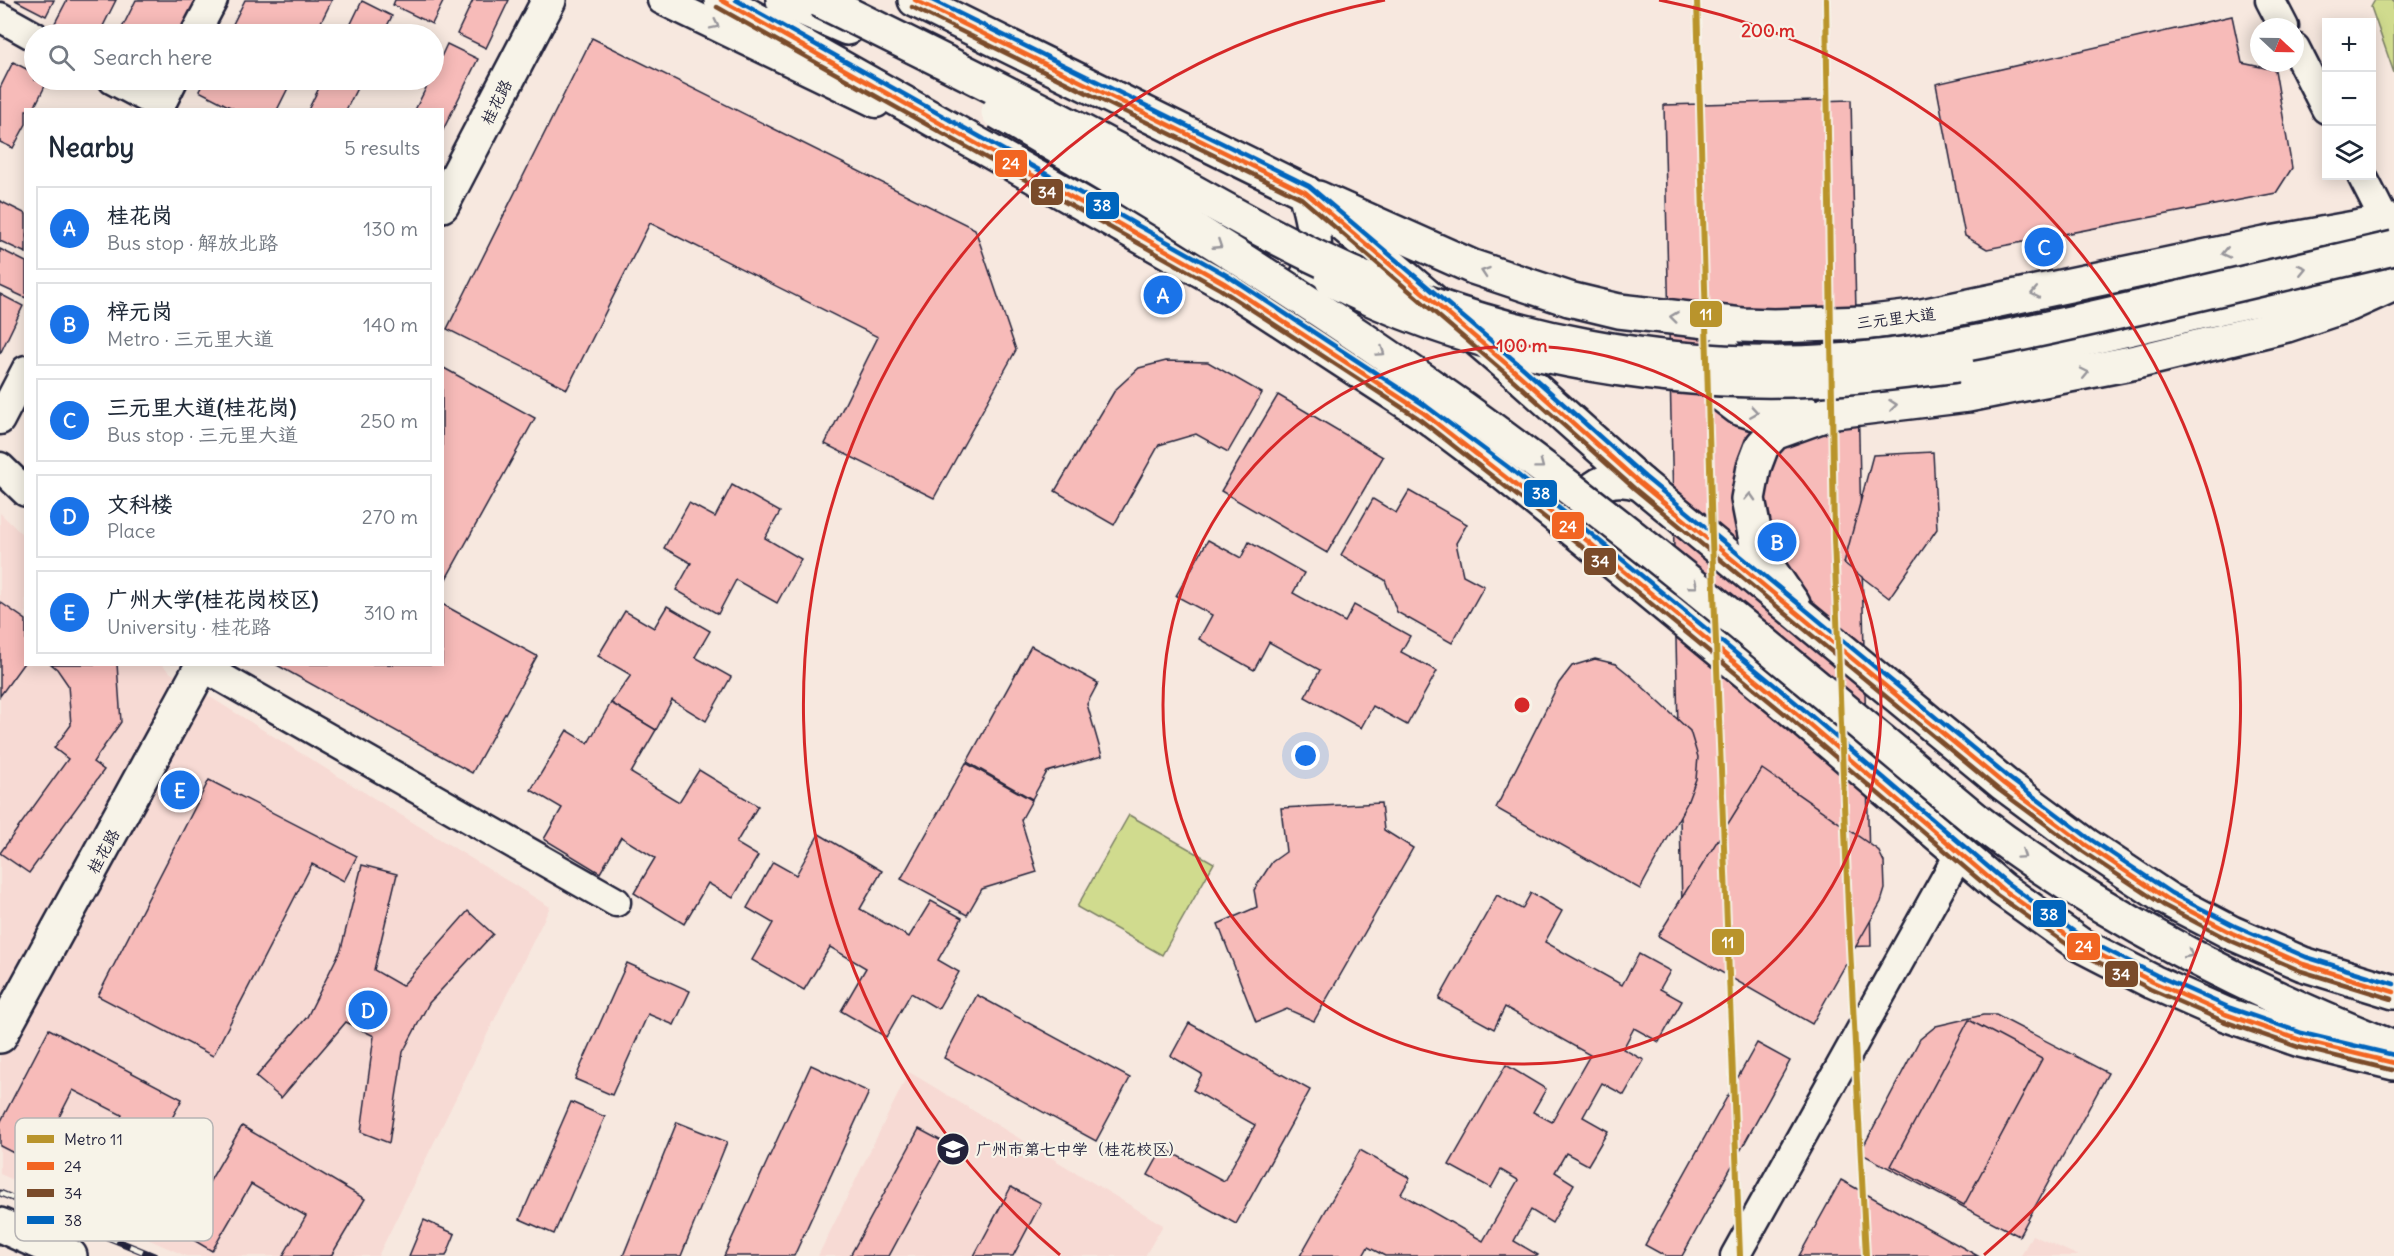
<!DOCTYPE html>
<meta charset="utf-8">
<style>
:root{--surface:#fff;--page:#f6f6f7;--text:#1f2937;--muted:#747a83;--line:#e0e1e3;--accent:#1a73e8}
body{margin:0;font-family:Delius,"LXGW WenKai TC",sans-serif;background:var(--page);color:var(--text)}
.controls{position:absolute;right:18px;top:18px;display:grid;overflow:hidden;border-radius:0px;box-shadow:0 3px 15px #0003}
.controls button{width:54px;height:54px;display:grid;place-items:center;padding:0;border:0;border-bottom:2px solid var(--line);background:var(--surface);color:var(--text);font:30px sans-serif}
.compass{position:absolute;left:2250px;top:18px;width:54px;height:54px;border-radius:50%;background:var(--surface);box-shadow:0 3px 15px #0003;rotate:112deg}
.you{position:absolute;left:1306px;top:756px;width:21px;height:21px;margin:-15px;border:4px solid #fff;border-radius:50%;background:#1a73e8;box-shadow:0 0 0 9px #1a73e833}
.badge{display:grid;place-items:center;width:39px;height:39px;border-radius:50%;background:var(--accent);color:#fff;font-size:20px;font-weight:700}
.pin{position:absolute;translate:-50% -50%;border:3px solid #fff;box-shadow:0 2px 6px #0006}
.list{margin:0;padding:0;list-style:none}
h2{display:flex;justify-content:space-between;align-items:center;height:78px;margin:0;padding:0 24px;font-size:26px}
h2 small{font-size:20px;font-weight:400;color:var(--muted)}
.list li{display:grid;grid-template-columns:39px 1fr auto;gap:18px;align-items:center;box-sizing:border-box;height:84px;margin:0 12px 12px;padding:0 12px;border:2px solid var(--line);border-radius:0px}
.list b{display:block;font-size:22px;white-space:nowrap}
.list p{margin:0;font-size:20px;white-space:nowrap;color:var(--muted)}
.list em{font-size:20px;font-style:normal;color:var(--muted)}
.icon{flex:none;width:33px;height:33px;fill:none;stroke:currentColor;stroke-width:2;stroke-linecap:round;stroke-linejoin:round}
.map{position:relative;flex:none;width:2394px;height:1256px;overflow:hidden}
.search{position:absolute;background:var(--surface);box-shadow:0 3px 15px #0003;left:24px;top:24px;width:420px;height:66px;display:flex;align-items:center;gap:15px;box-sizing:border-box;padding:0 21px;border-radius:33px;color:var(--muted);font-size:22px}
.panel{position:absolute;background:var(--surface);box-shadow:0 3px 15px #0003;left:24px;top:108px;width:420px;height:558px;border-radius:0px}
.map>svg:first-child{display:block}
.built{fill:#f7dad4}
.green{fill:#d0db8e;stroke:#797e64;stroke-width:1.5}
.building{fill:#f7bbb9;stroke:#22223b;stroke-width:1.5}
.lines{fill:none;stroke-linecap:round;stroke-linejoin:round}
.street-casing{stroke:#22223b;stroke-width:33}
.secondary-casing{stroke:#22223b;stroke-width:38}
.highway-casing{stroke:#22223b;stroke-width:38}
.street{stroke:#f7f3e8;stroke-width:28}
.secondary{stroke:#f7f3e8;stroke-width:33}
.highway{stroke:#f7f3e8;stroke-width:33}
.rail-casing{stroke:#22223b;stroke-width:7}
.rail{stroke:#f7f3e8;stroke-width:4.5;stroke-dasharray:14;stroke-linecap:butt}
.secondary-bridge-casing{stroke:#22223b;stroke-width:38;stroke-linecap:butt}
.highway-bridge-casing{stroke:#22223b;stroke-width:38;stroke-linecap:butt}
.secondary-bridge{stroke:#f7f3e8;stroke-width:33}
.highway-bridge{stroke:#f7f3e8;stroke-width:33}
.bus-1-casing{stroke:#f7f3e8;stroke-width:9}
.bus-2-casing{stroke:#f7f3e8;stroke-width:9}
.bus-3-casing{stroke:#f7f3e8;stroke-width:9}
.bus-1{stroke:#f26522;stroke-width:4.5}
.bus-2{stroke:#7a4b2a;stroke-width:4.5}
.bus-3{stroke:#0065bd;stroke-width:4.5}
.metro-1-casing{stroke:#f7f3e8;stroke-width:10}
.metro-1{stroke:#b9942c;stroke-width:6}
.oneway{stroke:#97959a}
.ring{fill:none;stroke:#d62828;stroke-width:3}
.labels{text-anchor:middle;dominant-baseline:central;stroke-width:4.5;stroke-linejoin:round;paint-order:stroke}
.street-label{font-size:16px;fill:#22223b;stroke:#f7f3e8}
.poi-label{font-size:16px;fill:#22223b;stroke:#f7f3e8;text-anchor:start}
.key{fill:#f7f3e8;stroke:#b7b4b4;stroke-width:1.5}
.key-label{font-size:16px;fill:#22223b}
.centre{fill:#d62828;stroke:#f7f3e8;stroke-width:3}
.ring-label{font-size:18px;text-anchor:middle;font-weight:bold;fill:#d62828;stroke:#f7f3e8;stroke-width:4.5;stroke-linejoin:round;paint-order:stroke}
.line-badge{stroke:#f7f3e8;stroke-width:2}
.badge-label{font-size:16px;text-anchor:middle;font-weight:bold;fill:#fff}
</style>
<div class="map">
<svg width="2394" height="1256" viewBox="0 0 2394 1256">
<rect width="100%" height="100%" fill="#f7e8df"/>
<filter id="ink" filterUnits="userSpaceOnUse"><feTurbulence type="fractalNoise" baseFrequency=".0167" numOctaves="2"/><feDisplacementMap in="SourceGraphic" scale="12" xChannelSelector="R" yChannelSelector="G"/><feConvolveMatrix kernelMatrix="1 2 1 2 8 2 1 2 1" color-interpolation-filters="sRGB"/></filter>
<g filter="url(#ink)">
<!-- built -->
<g class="built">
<polygon points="0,513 25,537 26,664 162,665 171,673 550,907 378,1256 186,1256 0,1174"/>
<polygon points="909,1072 1163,1225 1145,1256 818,1256"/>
<polygon points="2032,1235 2079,1256 2021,1256"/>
</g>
<!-- green -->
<g class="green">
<polygon points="2375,0 2394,0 2394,73 2371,7"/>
<polygon points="1129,815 1214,863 1162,955 1077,907"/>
</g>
<!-- building -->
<g class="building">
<polygon points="15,0 54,0 46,16"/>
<polygon points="67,0 116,0 99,34 78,34 55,23"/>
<polygon points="136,0 203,0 186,34 119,34"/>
<polygon points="245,0 332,0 315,34 228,34"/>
<polygon points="395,0 444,0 432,24 393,5"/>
<polygon points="473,0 509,0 486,48 457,34"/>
<polygon points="362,1 392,16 383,34 346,34"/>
<polygon points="2232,16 2242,63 2275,70 2292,168 2276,193 1987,249 1965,236 1936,84"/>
<polygon points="592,38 975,229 1016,350 934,498 825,444 878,337 650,223 567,389 447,329"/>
<polygon points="447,44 478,59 442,132 442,110 415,110 430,80 434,80 434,72"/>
<polygon points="13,62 34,73 34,80 48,80 33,110 26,110 26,124 13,148 0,142 0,88"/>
<polygon points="205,80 292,80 277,110 236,110 199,91"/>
<polygon points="323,80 361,80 346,110 308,110"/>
<polygon points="1851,100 1871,946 1683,951 1664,105"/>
<polygon points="0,201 26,214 26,253 0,241"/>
<polygon points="0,249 26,262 26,298 0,286"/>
<polygon points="0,294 23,306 0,354"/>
<polygon points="1166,361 1208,362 1262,393 1228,452 1196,434 1159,445 1114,525 1055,491 1115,390 1139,368"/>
<polygon points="442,367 535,418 442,586"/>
<polygon points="1278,395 1383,457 1327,553 1221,491"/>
<polygon points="1933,452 1937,529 1889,598 1844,563 1873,455"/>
<polygon points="732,485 780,512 765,538 801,559 777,603 736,580 718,614 676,590 691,563 664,548 689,503 715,517"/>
<polygon points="1409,491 1467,524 1456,543 1463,575 1484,586 1452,643 1397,612 1385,580 1341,555 1373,499 1396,513"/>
<polygon points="1208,540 1241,558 1249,542 1304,573 1293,593 1345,622 1354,605 1410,636 1401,652 1437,671 1407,725 1373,706 1361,728 1305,697 1320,670 1269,642 1254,670 1199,639 1212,615 1176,596"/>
<polygon points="0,602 26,620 26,660 0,696"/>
<polygon points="442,604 537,656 472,773 275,664 442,664"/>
<polygon points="667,606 710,631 695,657 731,677 706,721 672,700 656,730 611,703 631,675 598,656 625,611 654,628"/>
<polygon points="1031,646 1098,683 1087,704 1102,756 1047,772 1032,799 967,762"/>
<polygon points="1595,659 1616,664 1631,676 1690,731 1698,757 1696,779 1687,803 1640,889 1496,808 1559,683 1572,666"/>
<polygon points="51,664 117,664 121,722 93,762 104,770 29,873 0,853 68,759 54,748 71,725 68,685 57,669"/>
<polygon points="611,703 656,730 631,773 679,802 699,770 758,806 736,843 758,856 733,898 708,883 684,924 634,893 655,858 621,837 600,873 544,839 562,808 531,790 567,730 588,743"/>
<polygon points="966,763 1032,800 1021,820 1037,872 982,889 967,915 901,879"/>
<polygon points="1762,769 1878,850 1884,862 1885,889 1881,902 1812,1024 1658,936"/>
<polygon points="209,780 357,856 344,881 312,864 213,1056 98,996"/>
<polygon points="1381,803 1384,830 1413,848 1314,1021 1287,1009 1256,1022 1218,924 1257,907 1254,890 1272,862 1286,852 1281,808"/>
<polygon points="819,834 882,871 860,909 909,937 931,901 962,918 938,960 959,972 938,1009 911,993 886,1037 841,1011 866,968 830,947 804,990 752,960 773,923 747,908 773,862 796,875"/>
<polygon points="362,865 397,874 374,970 402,986 468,911 493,934 429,1003 403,1052 389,1143 361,1132 374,1036 346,1022 281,1098 256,1077 307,1017 341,949"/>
<polygon points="1531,893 1562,911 1545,942 1622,985 1639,954 1670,971 1660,989 1682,1001 1659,1042 1634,1028 1623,1049 1644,1060 1624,1095 1602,1083 1583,1117 1608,1131 1588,1165 1566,1153 1555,1172 1574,1184 1552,1223 1531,1210 1514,1241 1538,1255 1537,1256 1385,1256 1368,1247 1363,1256 1300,1256 1360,1150 1410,1178 1401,1194 1483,1241 1518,1180 1501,1170 1491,1188 1449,1165 1506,1065 1546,1089 1533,1112 1552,1122 1590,1055 1505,1007 1494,1029 1439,999 1497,895 1522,909"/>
<polygon points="627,963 690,991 674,1025 648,1014 612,1095 575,1079"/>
<polygon points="977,995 1130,1078 1096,1141 944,1058"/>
<polygon points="1983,1015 1996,1015 2108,1073 2019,1236 1860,1153 1920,1039 1936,1026"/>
<polygon points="1969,1020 2042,1059 1964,1205 1891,1166"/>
<polygon points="1189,1023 1310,1090 1236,1224 1148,1175 1163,1148 1224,1181 1255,1125 1193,1090 1202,1074 1171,1056"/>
<polygon points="49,1029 182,1099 123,1212 83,1191 122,1115 73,1090 35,1164 0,1146 0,1123"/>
<polygon points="1757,1043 1790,1061 1682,1256 1665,1256 1645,1245"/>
<polygon points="811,1065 869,1092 794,1256 724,1256"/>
<polygon points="571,1102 605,1117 554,1234 520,1219"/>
<polygon points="677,1122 727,1142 681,1256 623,1256"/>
<polygon points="242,1126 365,1199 331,1256 283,1256 306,1216 251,1184 212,1251 180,1232"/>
<polygon points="919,1129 949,1145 889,1256 850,1256"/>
<polygon points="1841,1180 1978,1256 1799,1256"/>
<polygon points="1011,1187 1041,1203 1013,1256 974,1256"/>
<polygon points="424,1220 455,1234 446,1256 409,1256"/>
</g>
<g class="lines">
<!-- street casing -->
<g class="street-casing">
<g id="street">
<polyline points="662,0 876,103"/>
<polyline points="2270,0 2284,27"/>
<polyline points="0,17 34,36"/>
<polyline points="195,34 213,0"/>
<polyline points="2295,48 2326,109"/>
<polyline points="113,80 160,105"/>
<polyline points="158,110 173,80"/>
<polyline points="2362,176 2386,223"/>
<polyline points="0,420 26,370"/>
<polyline points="0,467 26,492"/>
<polyline points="198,664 616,902"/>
<polyline points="1735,1256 1959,854"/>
</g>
</g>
<!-- secondary casing -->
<g class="secondary-casing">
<g id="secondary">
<polyline points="783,0 847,28"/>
<polyline points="1318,198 1473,267 1569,299 1619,311 1742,325 1774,326 1864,323 1922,316 2265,244 2394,221"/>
<polyline points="442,205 549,0"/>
<polyline points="1724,351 1718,370 1722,395 1739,408 1755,413 1806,413"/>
<polyline points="1957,365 2064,344 2247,301 2372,279"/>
<polyline points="1793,604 1767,566 1757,545 1748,499 1754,467 1762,446 1774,433 1835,411 1968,395 2136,362 2287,325 2350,304 2394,284"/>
<polyline points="0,1036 203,664"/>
<polyline points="0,1225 70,1256"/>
</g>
</g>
<!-- highway casing -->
<g class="highway-casing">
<g id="highway">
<polyline points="721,0 1224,283 1422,412 1503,473 1585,539 1790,708 2002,889 2079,944 2153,982 2225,1014 2300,1040 2394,1063"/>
<polyline points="915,0 1305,192 1517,373 1640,483 2004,784 2086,845 2167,899 2232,933 2303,964 2394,992"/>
<path d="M1271,307C1295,303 1312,276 1314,252C1316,232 1310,211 1305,192"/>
<path d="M1583,529C1577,490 1604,472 1640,483"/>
<path d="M1975,819C2101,916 2244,988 2391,1047"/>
</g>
</g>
<!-- street -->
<use href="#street" class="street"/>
<!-- secondary -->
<use href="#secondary" class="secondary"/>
<!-- highway -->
<use href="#highway" class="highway"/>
<!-- rail casing -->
<g class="rail-casing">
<polyline id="rail" points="0,1193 154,1256"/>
</g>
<!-- rail -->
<use href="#rail" class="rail"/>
<!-- secondary-bridge casing -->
<g class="secondary-bridge-casing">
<path id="secondary-bridge" d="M1332,280C1473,353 1659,387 1817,379C1864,377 1910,371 1957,365"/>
</g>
<!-- highway-bridge casing -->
<g class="highway-bridge-casing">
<g id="highway-bridge">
<path d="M819,0C917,48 1015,96 1111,147C1190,188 1266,236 1348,272C1502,338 1669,373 1837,361C1940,353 2041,330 2141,307C2225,287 2310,268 2394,248"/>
<path d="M998,112C1157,204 1314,302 1464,409C1641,537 1807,679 1975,819"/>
</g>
</g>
<!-- secondary-bridge -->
<use href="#secondary-bridge" class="secondary-bridge"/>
<!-- highway-bridge -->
<use href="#highway-bridge" class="highway-bridge"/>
<!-- bus-1 casing -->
<g class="bus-1-casing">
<g id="bus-1">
<polyline points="721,0 1224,283 1422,412 1585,539 1790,708 2002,889 2079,944 2153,982 2225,1014 2300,1040 2394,1063"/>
<polyline points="915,0 1305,192 1517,373 1640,483 2004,784 2086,845 2167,899 2232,933 2303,964 2394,992"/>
</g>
</g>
<!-- bus-2 casing -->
<g class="bus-2-casing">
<g id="bus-2">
<polyline points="717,7 1220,289 1418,418 1580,545 1785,714 1997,895 2075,950 2150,989 2223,1021 2298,1047 2392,1070"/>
<polyline points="912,7 1301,198 1512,379 1635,489 1999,790 2082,851 2163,905 2229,940 2301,971 2392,999"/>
</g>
</g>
<!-- bus-3 casing -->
<g class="bus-3-casing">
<g id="bus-3">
<polyline points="736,0 1228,276 1426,406 1508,467 1590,533 1795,702 2007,883 2083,938 2156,975 2228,1007 2302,1033 2394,1055"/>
<polyline points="932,0 1309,186 1522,367 1645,477 2009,778 2090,839 2171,893 2235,926 2306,957 2394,984"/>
</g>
</g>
<!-- bus-1 -->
<use href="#bus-1" class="bus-1"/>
<!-- bus-2 -->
<use href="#bus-2" class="bus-2"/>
<!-- bus-3 -->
<use href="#bus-3" class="bus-3"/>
<!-- metro-1 casing -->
<g class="metro-1-casing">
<g id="metro-1">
<polyline points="1697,0 1712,540 1740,1256"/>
<polyline points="1826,0 1834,538 1848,909 1866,1256"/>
</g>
</g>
<!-- metro-1 -->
<use href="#metro-1" class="metro-1"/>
</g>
<!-- one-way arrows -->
<defs><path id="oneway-chevron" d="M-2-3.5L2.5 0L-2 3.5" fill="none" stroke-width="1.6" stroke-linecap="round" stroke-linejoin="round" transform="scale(1.5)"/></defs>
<g class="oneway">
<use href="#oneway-chevron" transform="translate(715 25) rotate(26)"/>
<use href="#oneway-chevron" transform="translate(1218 245) rotate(33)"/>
<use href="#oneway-chevron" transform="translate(2226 253) rotate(167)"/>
<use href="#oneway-chevron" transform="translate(2302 269) rotate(-13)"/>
<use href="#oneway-chevron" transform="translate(1485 272) rotate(-161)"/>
<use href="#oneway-chevron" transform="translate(2035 293) rotate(168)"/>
<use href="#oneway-chevron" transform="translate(1674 317) rotate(-173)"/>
<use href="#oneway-chevron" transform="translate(1381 352) rotate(34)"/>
<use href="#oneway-chevron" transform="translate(2085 373) rotate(-12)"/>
<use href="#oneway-chevron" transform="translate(1893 405) rotate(-6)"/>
<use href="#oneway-chevron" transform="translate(1754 412) rotate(9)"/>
<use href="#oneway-chevron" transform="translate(1540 465) rotate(37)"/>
<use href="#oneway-chevron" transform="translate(1750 497) rotate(-87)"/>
<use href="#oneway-chevron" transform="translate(1694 585) rotate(39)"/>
<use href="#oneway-chevron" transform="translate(2022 855) rotate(35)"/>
<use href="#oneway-chevron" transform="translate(2189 954) rotate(28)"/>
</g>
</g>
<!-- distance rings -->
<g class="ring">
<circle cx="1522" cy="705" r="359"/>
<path d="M1060 1255A718 718 0 0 1 1385 0M1659 0A718 718 0 0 1 1984 1255"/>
</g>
<!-- icons -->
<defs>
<g id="school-disc" transform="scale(1.725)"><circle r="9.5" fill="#22223b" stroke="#f7f3e8"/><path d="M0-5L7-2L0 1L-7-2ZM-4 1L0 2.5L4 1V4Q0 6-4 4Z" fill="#fff"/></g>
</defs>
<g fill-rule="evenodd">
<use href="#school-disc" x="953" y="1149"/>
</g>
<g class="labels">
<!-- street labels -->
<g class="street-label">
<text transform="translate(496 102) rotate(-63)">桂花路</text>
<text transform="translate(1896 318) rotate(-7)">三元里大道</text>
<text transform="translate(103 851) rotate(-61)">桂花路</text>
</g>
<!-- poi labels -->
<g class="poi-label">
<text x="976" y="1149">广州市第七中学（桂花校区）</text>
</g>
</g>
<!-- legend -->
<rect x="15" y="1118" width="198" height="123" rx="9" class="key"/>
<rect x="27" y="1135" width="27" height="8" fill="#b9942c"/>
<rect x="27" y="1162" width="27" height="8" fill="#f26522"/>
<rect x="27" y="1189" width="27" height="8" fill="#7a4b2a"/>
<rect x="27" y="1216" width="27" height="8" fill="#0065bd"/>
<g class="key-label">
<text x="64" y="1145">Metro 11</text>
<text x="64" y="1172">24</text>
<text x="64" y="1199">34</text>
<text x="64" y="1226">38</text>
</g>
<circle cx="1522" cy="705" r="9" class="centre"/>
<g class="ring-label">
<text x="1768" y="37">200 m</text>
<text x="1522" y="352">100 m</text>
</g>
<g class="line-badge">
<rect x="994" y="149" width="34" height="29" rx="6" fill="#f26522"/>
<rect x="1030" y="178" width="34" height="28" rx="6" fill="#7a4b2a"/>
<rect x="1085" y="191" width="35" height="29" rx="6" fill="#0065bd"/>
<rect x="1689" y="300" width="34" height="28" rx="6" fill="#b9942c"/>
<rect x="1523" y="479" width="35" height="29" rx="6" fill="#0065bd"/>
<rect x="1551" y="511" width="34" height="29" rx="6" fill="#f26522"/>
<rect x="1583" y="547" width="34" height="29" rx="6" fill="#7a4b2a"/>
<rect x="2032" y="899" width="35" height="29" rx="6" fill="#0065bd"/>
<rect x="1711" y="928" width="34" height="28" rx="6" fill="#b9942c"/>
<rect x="2066" y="932" width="35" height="29" rx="6" fill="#f26522"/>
<rect x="2104" y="960" width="35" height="28" rx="6" fill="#7a4b2a"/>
</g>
<g class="badge-label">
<text x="1011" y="169">24</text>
<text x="1047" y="198">34</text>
<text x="1102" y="211">38</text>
<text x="1706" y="320">11</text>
<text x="1541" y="499">38</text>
<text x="1568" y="532">24</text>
<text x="1600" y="567">34</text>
<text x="2049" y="920">38</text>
<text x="1728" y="948">11</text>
<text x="2084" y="952">24</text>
<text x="2121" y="980">34</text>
</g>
</svg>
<div class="controls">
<button>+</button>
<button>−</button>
<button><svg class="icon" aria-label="layers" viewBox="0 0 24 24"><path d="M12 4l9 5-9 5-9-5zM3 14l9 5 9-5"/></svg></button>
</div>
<svg class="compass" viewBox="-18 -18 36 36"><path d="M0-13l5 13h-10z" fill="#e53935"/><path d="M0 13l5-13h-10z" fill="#747a83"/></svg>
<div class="you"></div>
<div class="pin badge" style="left:1163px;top:295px">A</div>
<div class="pin badge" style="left:1777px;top:542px">B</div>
<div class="pin badge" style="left:2044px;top:247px">C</div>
<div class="pin badge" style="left:368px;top:1010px">D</div>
<div class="pin badge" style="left:180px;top:790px">E</div>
<div class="search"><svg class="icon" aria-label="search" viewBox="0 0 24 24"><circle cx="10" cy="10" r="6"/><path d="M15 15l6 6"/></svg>Search here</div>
<section class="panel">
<h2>Nearby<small>5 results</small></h2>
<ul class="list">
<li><span class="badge">A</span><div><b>桂花岗</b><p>Bus stop · 解放北路</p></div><em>130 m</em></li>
<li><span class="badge">B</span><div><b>梓元岗</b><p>Metro · 三元里大道</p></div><em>140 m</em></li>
<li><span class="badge">C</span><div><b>三元里大道(桂花岗)</b><p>Bus stop · 三元里大道</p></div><em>250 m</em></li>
<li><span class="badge">D</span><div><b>文科楼</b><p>Place</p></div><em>270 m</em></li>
<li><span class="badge">E</span><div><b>广州大学(桂花岗校区)</b><p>University · 桂花路</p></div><em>310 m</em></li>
</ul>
</section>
</div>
